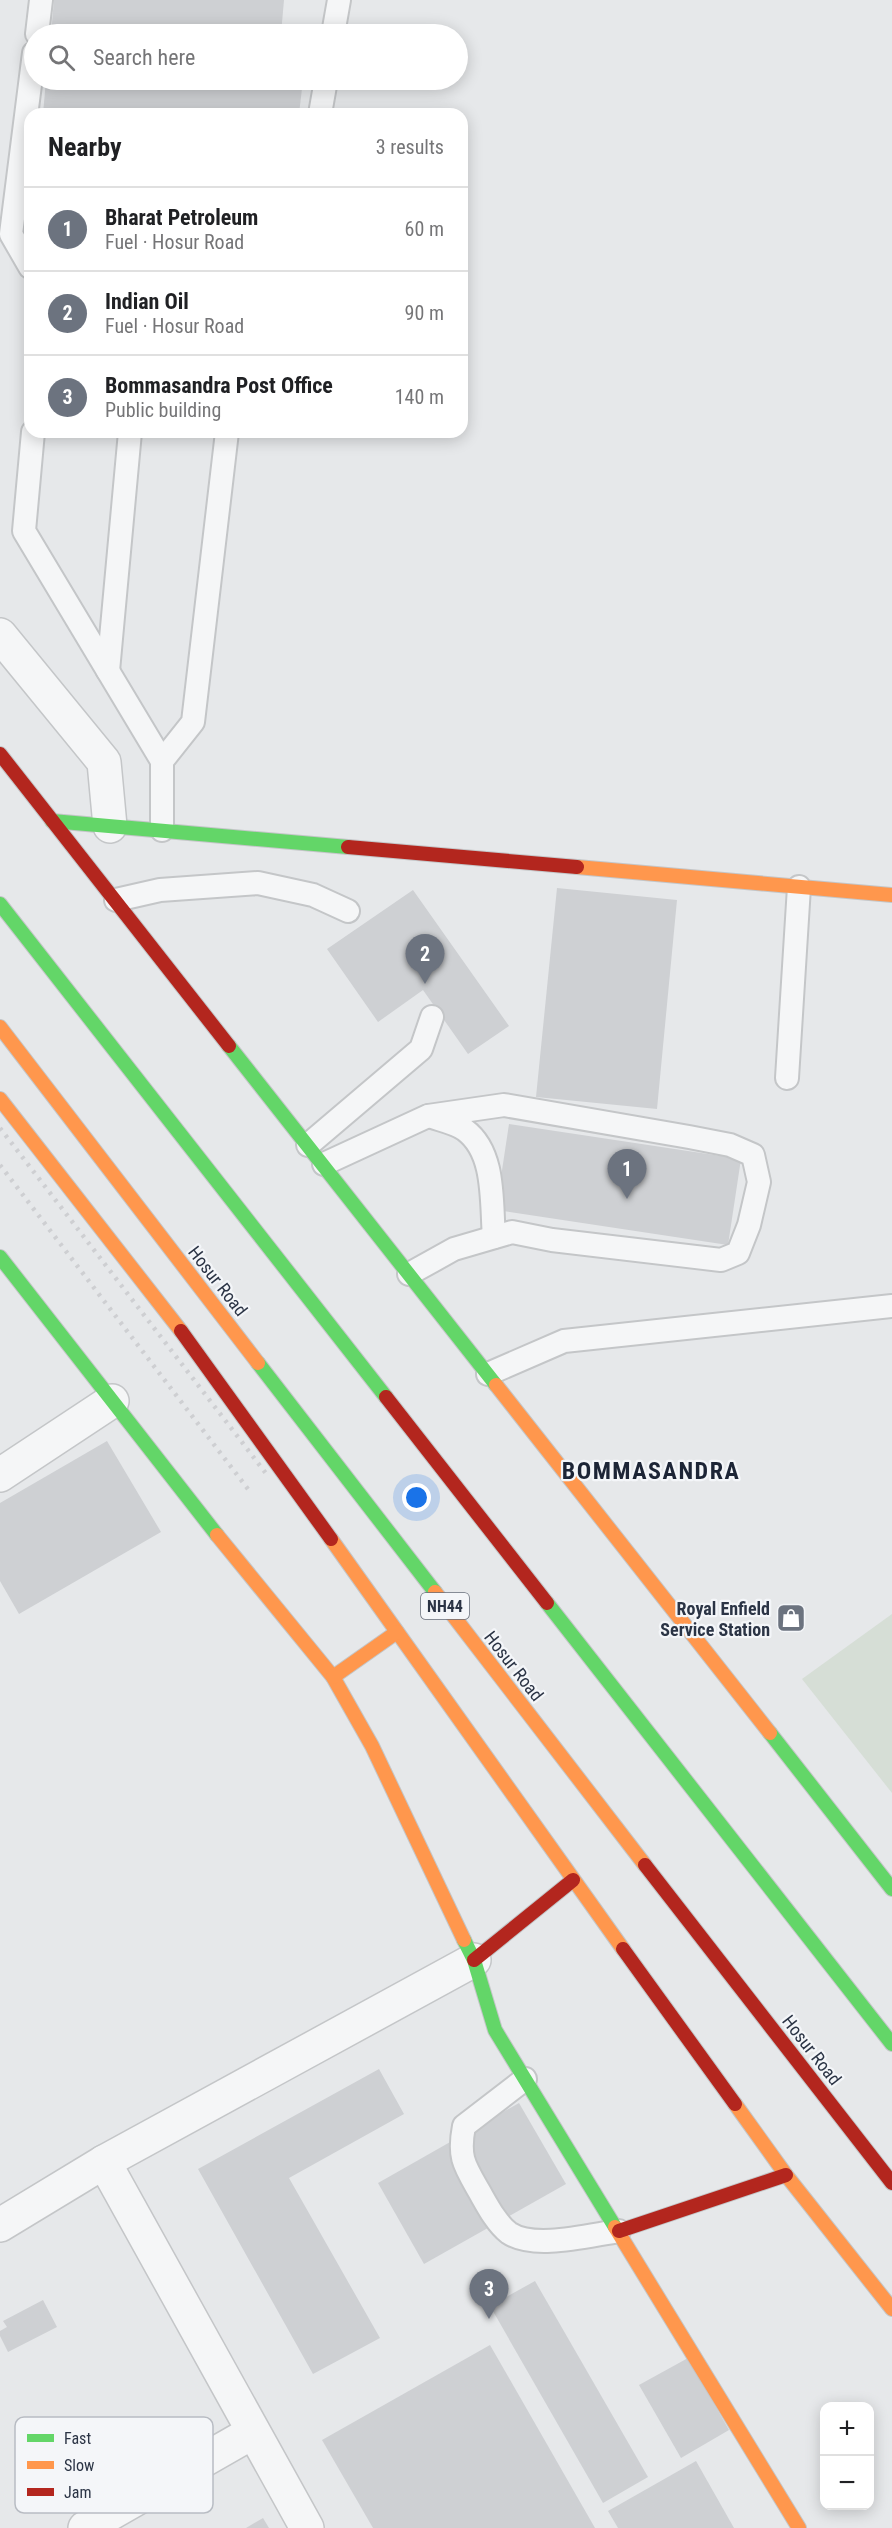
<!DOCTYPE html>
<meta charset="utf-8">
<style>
:root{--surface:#fff;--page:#f6f6f6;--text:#202124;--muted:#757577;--line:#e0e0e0;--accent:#6c737f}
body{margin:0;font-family:"Roboto Condensed",sans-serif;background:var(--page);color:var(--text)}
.controls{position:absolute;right:18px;bottom:18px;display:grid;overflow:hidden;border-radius:12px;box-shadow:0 3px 15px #0003}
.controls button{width:54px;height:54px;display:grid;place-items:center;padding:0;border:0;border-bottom:2px solid var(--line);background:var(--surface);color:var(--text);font:30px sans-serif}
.you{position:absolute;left:417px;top:1498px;width:21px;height:21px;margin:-15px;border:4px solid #fff;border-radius:50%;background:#1a73e8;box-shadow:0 0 0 9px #1a73e833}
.badge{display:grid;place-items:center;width:39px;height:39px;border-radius:50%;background:var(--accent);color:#fff;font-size:20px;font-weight:700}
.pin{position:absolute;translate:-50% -50px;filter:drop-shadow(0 2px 3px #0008)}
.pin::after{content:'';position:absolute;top:32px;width:21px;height:18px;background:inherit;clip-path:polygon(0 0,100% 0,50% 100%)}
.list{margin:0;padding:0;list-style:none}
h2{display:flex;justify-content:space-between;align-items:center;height:78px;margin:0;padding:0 24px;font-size:26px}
h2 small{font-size:20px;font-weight:400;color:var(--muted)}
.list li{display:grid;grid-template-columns:39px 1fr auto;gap:18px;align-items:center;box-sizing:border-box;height:84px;padding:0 24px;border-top:2px solid var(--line)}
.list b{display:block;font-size:22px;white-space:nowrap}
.list p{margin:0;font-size:20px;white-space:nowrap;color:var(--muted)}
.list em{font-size:20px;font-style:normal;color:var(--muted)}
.icon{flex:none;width:33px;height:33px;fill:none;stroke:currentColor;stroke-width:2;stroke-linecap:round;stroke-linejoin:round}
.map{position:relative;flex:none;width:892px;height:2528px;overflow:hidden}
.search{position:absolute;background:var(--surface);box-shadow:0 3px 15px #0003;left:24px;top:24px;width:444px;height:66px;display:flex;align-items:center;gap:15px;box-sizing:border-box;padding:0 21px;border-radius:33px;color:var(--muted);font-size:22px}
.panel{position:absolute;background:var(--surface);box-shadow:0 3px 15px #0003;left:24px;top:108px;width:444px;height:330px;border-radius:18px}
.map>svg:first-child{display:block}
.green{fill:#d6ded6}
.building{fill:#ced0d3}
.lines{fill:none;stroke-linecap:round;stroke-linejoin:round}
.lane-casing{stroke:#c4c6c8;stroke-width:26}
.street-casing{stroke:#c4c6c8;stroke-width:36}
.fast-casing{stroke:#c4c6c8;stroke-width:16}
.slow-casing{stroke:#c4c6c8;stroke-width:16}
.jam-casing{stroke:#c4c6c8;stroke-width:16}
.lane{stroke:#f5f6f7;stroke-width:22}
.street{stroke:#f5f6f7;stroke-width:33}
.fast{stroke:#63d668;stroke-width:14}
.slow{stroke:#ff974d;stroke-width:14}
.jam{stroke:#b3261e;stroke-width:14}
.rail{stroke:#cecfd2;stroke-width:4.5;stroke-dasharray:3 6;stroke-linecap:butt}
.labels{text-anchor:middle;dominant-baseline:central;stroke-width:4.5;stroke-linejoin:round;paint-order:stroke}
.shield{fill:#f4f6f9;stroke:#676e7b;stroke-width:1.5}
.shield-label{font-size:16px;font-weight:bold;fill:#2b3445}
.street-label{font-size:18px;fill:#2b3445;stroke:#f4f6f9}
.poi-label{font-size:18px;font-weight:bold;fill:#2b3445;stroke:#f4f6f9;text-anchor:end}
.district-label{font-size:24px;font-weight:bold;letter-spacing:1.5px;fill:#1d2536;stroke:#f4f6f9}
.key{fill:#f4f6f9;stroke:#b8bcc3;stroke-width:1.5}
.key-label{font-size:16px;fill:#2b3445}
</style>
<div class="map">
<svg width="892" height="2528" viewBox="0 0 892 2528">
<rect width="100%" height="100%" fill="#e6e8ea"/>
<!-- green -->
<polygon class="green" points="892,1614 892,1793 802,1679"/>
<!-- building -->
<g class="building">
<polygon points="54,0 284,0 281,34 51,34"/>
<polygon points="46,80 303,80 299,114 43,114"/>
<polygon points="557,888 677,900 657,1109 536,1097"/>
<polygon points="413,890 509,1026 468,1054 423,990 378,1022 327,949"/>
<polygon points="509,1124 741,1159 728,1245 496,1210"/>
<polygon points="107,1441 161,1532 19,1614 0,1581 0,1503"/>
<polygon points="379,2069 404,2114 289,2178 380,2338 313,2374 198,2169"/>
<polygon points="519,2103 566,2184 424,2264 378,2183"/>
<polygon points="535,2281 648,2477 603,2503 490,2306"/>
<polygon points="43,2300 57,2327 8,2352 0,2336 0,2331 7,2327 3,2321"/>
<polygon points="490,2345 595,2528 373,2528 322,2440"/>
<polygon points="688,2358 729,2430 681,2458 639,2385"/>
<polygon points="696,2461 734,2528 618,2528 608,2511"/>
<polygon points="263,2518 269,2528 246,2528"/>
</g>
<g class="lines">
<!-- lane casing -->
<g class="lane-casing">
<g id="lane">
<polyline points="37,34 41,0"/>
<polyline points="333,34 339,0"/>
<polyline points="320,114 326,80"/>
<polyline points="30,267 11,234 34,53"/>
<polyline points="33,432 24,531 162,761 162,830"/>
<polyline points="108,671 130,432"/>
<polyline points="162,761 193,722 227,432"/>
<polyline points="116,900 160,890 258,883 313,895 348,911"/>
<polyline points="787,1078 799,887"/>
<path d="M429,1116C440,1120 456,1123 465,1130C496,1153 491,1203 494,1237"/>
<polyline points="308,1145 421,1049 432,1017"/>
<polyline points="324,1164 428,1116 504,1105 689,1137 730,1145 753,1155 759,1182 749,1225 738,1253 721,1260 552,1240 512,1232 454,1249 409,1274"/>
<polyline points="488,1374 564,1341 892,1306"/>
<path d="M525,2079L464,2126C458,2157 464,2165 479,2191C487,2205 496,2223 509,2233C534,2250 590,2235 619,2231"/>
</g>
</g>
<!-- street casing -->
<g class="street-casing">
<g id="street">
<polyline points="0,635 104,762 110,826"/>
<polyline points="0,1475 112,1401"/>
<polyline points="104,2162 307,2528"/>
<polyline points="0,2225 104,2162 474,1960"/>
<polyline points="85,2528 253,2432"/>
</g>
</g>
<!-- fast casing -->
<g class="fast-casing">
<g id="fast">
<polyline points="52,821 348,847"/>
<polyline points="0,904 386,1397"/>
<polyline points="229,1046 496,1385"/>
<polyline points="0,1257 217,1535"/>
<polyline points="258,1363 435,1592"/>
<polyline points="547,1603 892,2044"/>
<polyline points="770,1733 892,1889"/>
<polyline points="464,1940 474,1960 495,2030 615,2227"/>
</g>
</g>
<!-- slow casing -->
<g class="slow-casing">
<g id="slow">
<polyline points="577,867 892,895"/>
<polyline points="0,1027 258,1363"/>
<polyline points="0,1099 181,1331"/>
<polyline points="496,1385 770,1733"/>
<polyline points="217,1535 333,1677 372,1746 464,1940"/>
<polyline points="331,1539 623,1949"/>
<polyline points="435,1592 645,1865"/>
<polyline points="333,1677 397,1632"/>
<polyline points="735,2104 786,2175 892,2309"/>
<polyline points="615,2227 799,2528"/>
</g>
</g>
<!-- jam casing -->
<g class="jam-casing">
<g id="jam">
<polyline points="0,754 229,1046"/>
<polyline points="348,847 577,867"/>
<polyline points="181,1331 331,1539"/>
<polyline points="386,1397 547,1603"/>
<polyline points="645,1865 892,2183"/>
<polyline points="623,1949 735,2104"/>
<polyline points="474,1960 573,1880"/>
<polyline points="619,2231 786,2175"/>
</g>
</g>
<!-- lane -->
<use href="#lane" class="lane"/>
<!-- street -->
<use href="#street" class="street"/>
<!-- fast -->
<use href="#fast" class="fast"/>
<!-- slow -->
<use href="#slow" class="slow"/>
<!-- jam -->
<use href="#jam" class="jam"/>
<!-- rail -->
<g class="rail">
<polyline points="0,1128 268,1476"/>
<polyline points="0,1165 251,1493"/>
</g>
</g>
<!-- icons -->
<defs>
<g id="shop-square" transform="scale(1.5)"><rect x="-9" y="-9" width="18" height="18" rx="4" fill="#6c737f" stroke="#f4f6f9"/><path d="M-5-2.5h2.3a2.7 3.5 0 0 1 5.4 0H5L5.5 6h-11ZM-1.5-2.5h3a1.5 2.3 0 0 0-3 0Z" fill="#fff"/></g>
</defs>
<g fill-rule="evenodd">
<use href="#shop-square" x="791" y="1618"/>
</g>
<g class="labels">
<!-- shield labels -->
<rect class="shield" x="421" y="1593" width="48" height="26" rx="4.5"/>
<g class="shield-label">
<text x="445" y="1606">NH44</text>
</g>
<!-- street labels -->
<g class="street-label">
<text transform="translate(218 1281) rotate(52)">Hosur Road</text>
<text transform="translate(514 1666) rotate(52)">Hosur Road</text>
<text transform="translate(812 2050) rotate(52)">Hosur Road</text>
</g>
<!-- poi labels -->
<g class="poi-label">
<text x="770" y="1608">Royal Enfield<tspan x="770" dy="21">Service Station</tspan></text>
</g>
<!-- district labels -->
<g class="district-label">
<text x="651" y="1471">BOMMASANDRA</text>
</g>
</g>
<!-- legend -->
<rect x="15" y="2417" width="198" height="96" rx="9" class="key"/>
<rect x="27" y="2434" width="27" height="8" fill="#63d668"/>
<rect x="27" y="2461" width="27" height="8" fill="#ff974d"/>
<rect x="27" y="2488" width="27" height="8" fill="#b3261e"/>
<g class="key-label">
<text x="64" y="2444">Fast</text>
<text x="64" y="2471">Slow</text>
<text x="64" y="2498">Jam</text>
</g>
</svg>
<div class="controls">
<button>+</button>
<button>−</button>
</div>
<div class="you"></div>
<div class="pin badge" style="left:627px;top:1199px">1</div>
<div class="pin badge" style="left:425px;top:984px">2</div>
<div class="pin badge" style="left:489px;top:2319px">3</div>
<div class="search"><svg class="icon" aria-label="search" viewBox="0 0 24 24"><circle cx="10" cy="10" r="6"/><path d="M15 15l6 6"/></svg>Search here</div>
<section class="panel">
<h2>Nearby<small>3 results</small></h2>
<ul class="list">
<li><span class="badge">1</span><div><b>Bharat Petroleum</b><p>Fuel · Hosur Road</p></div><em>60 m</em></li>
<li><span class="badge">2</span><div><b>Indian Oil</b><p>Fuel · Hosur Road</p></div><em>90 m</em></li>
<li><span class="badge">3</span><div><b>Bommasandra Post Office</b><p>Public building</p></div><em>140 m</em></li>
</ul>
</section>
</div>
